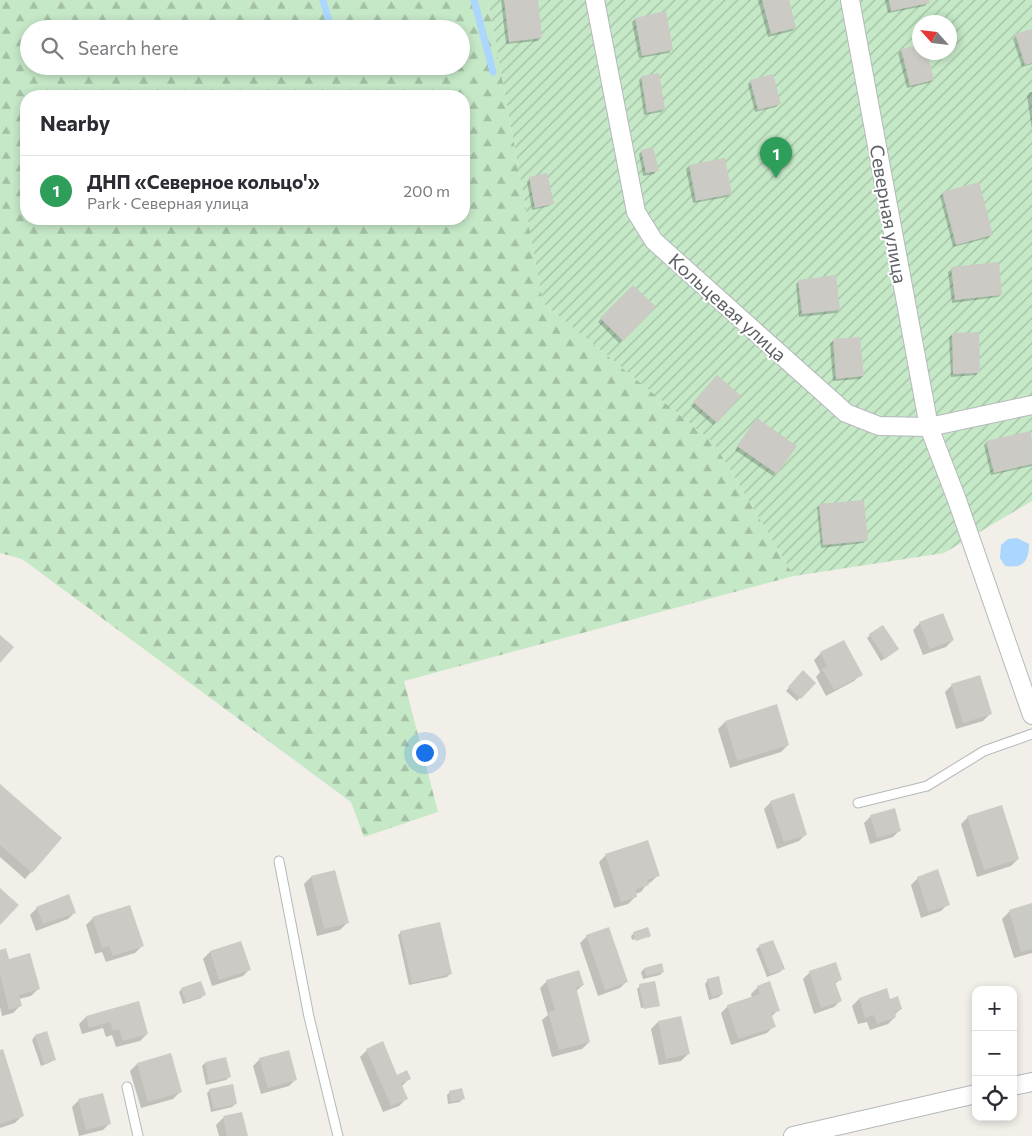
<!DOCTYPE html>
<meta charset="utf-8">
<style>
:root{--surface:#fff;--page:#f7f7f7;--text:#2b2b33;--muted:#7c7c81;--line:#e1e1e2;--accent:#0f766e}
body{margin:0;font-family:Commissioner,sans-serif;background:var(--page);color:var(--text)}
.controls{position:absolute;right:15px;bottom:15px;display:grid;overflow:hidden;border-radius:10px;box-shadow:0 2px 8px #0003}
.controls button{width:45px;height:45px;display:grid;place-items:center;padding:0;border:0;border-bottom:1px solid var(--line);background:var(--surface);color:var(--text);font:25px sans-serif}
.compass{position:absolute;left:912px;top:15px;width:45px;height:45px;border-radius:50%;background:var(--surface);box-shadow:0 2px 8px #0003;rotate:297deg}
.you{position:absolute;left:424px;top:752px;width:18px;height:18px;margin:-12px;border:4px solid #fff;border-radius:50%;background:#1a73e8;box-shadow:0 0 0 8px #1a73e833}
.badge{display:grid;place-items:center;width:32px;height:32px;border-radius:50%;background:var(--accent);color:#fff;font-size:16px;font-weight:700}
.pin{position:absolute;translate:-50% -41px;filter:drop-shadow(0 1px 2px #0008)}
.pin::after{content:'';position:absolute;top:26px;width:18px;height:15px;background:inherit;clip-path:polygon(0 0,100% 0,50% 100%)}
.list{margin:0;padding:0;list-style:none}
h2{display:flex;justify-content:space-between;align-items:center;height:65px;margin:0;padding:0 20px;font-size:21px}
h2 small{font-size:16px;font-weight:400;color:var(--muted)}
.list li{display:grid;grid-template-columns:32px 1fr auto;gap:15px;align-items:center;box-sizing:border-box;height:70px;padding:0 20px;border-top:1px solid var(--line)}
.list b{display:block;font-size:19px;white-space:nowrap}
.list p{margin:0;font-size:16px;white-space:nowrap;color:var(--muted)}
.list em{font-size:16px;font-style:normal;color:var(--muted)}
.icon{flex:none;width:28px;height:28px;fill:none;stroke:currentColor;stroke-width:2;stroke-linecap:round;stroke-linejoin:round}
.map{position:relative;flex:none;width:1032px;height:1136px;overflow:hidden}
.search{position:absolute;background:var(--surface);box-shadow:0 2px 8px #0003;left:20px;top:20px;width:450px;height:55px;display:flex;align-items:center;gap:12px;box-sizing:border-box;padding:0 18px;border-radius:28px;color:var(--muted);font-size:19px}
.panel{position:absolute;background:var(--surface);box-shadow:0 2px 8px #0003;left:20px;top:90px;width:450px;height:135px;border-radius:20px}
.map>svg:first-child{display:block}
.forest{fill:url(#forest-firs);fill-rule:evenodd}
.garden{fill:url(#garden-furrows);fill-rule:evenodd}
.water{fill:#abd6fe}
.shadow{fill:#0003}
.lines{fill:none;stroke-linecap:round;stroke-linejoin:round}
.stream{stroke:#abd6fe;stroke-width:7}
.building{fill:#cccac5}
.service-casing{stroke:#b5b8bc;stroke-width:11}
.minor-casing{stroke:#b5b8bc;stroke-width:20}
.service{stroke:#fff;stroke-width:9}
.minor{stroke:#fff;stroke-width:18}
.labels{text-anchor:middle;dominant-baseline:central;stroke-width:4;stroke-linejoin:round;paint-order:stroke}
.street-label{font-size:19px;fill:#5f6368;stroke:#fff}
</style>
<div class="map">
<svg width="1032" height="1136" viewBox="0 0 1032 1136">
<defs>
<pattern id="forest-firs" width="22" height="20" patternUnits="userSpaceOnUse" patternTransform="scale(1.25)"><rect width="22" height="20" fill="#c5e8c7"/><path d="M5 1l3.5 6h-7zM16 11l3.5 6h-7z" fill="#a3c0a5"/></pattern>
<pattern id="garden-furrows" width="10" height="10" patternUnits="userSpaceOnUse" patternTransform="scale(1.25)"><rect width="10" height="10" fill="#c5e8c7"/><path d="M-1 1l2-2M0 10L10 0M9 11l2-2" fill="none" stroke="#a3c0a5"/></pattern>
</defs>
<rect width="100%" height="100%" fill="#f1efe8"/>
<!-- forest -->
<path class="forest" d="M0,0H488L543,303L714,443L794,576L404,681L438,812L364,837L351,802L22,559L0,553ZM29,29H461V66H29ZM26,96H464V219H26Z"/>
<!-- garden -->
<path class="garden" d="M488,0H1032V501L944,553L794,576L714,443L543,303ZM920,22H950V52H920Z"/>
<!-- water -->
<path class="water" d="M1017,538L1029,544C1029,561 1023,569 1005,566L1000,558L1001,545L1008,539Z"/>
<!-- shadow -->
<g class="shadow">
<polygon points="501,0 537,0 541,37 538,41 506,44"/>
<polygon points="758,0 788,0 795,28 792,31 768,37"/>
<polygon points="885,0 928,0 928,2 925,6 888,13"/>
<polygon points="665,13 672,49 669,53 639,58 632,22 635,19"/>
<polygon points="1032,30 1032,64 1022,67 1013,39 1016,36"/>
<polygon points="902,50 920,52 933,80 929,83 907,88 898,53"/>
<polygon points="642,77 664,109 661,112 644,115 639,80"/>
<polygon points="751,81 779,104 776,107 755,112 748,84"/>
<polygon points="1030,92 1032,92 1032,130 1027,96"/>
<polygon points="642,151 657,170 654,174 643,176 639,154"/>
<polygon points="689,166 730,194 727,197 693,203 686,169"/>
<polygon points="530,178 552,203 549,206 532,210 527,182"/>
<polygon points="943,193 991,235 988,238 953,247 940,196"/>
<polygon points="952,269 1001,294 998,297 952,303 948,272"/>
<polygon points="799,281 839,310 836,313 799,317 796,284"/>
<polygon points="633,286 654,307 619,343 598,322"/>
<polygon points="952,335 979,372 976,375 951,377 949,338"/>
<polygon points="859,338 863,376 860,379 833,381 830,344 833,341"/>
<polygon points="714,380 716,422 713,425 691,406"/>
<polygon points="754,423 795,447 773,476 735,450"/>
<polygon points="987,442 1032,445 1032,466 991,475 984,445"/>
<polygon points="820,505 866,540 863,543 821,548 817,508"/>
<polygon points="920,623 953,640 946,647 923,655 913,630"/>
<polygon points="870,635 894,652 881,661 867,638"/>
<polygon points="844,641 861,674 854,681 826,696 816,677 820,672 814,660 821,653"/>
<polygon points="803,672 814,683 797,701 786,691"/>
<polygon points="952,685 990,714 983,721 956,729 945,692"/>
<polygon points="725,722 788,745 781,752 730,768 718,729"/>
<polygon points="0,785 31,872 25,879 0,857"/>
<polygon points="771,802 806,834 799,841 777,849 764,809"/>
<polygon points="871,816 900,830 893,837 870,844 864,823"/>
<polygon points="968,817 1018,859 1011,866 977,877 961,824"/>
<polygon points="606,855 658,875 651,882 647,884 641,892 635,894 635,897 628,904 614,908 599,862"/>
<polygon points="334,872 347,923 340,930 317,936 304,884 311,877"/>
<polygon points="918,878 948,904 941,911 921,918 911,885"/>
<polygon points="1031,905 1032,953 1014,958 1002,919 1009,912"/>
<polygon points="37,908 75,912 68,919 36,931 30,915"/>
<polygon points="93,918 142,946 135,953 106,962 102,952 95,954 86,925"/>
<polygon points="401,932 450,974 447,977 409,985 398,935"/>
<polygon points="634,933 650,936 648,938 648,936 632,940 631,936"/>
<polygon points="587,936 627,981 620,988 598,996 580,943"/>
<polygon points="240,942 250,969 243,976 212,986 203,959 210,952"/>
<polygon points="760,946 783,969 780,972 767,977 756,949"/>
<polygon points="0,951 38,989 31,996 19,999 20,1006 13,1013 2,1016 0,1007"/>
<polygon points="644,969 663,972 660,975 643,979 641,972"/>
<polygon points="810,972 840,979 835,984 841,1000 834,1007 814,1014 803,979"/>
<polygon points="708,980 722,994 719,997 709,1000 705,984"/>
<polygon points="547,981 583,985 575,992 589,1042 582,1049 552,1057 542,1020 548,1015 540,988"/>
<polygon points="640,986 659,1006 657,1007 657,1005 641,1008 637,989"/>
<polygon points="758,987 778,1010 771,1017 774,1026 767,1033 731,1045 721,1013 728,1006 752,998 751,994"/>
<polygon points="182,989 204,995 201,998 183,1004 179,992"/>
<polygon points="886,990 889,1001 901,1009 894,1015 895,1017 888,1024 870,1030 867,1022 858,1024 852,1006 859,999"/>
<polygon points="138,1003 147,1034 140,1041 116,1047 112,1035 106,1037 103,1028 82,1034 79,1024 86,1017"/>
<polygon points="658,1022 688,1054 681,1061 659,1065 651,1029"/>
<polygon points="46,1033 54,1059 51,1062 41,1066 32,1040 35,1036"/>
<polygon points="367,1050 396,1076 409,1079 401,1087 406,1099 399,1106 383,1112 360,1057"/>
<polygon points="0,1051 22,1116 15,1123 0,1128"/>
<polygon points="260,1059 296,1079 289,1086 261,1094 253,1066"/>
<polygon points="205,1063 229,1077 226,1080 206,1085 202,1066"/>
<polygon points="137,1064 180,1092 173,1099 141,1108 130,1071"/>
<polygon points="210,1090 235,1104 232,1107 211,1112 207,1093"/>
<polygon points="450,1092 463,1098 460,1102 448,1104 447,1095"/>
<polygon points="79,1100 110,1123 103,1130 79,1136 72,1107"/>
<polygon points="223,1118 246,1136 219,1136 216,1125"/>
</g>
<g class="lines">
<!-- stream -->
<g class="stream">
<polyline points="323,0 331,29"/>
<polyline points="474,0 493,72"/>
<polyline points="342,66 344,72"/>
</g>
</g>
<!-- building -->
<g class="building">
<polygon points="504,0 538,0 542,38 509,42"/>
<polygon points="762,0 789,0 796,28 771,34"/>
<polygon points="889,0 929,0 930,3 891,11"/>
<polygon points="666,11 673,50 642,56 635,18"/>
<polygon points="1032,29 1032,63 1025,65 1015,34"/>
<polygon points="920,45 920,52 927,52 934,80 910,86 901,49"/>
<polygon points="659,73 665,109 647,113 641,76"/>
<polygon points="773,74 781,104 758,110 750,80"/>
<polygon points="653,147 659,171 646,173 641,150"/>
<polygon points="725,158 732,194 696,201 689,165"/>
<polygon points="547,173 554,204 535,208 529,177"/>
<polygon points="979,182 993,235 956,245 942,192"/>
<polygon points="999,262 1002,295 955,300 951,267"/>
<polygon points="836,275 840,310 802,314 798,280"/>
<polygon points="633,285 656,307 623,341 600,318"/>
<polygon points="979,332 980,373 953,374 952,333"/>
<polygon points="860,337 864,376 836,379 833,339"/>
<polygon points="717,375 741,396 717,423 693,402"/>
<polygon points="757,418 797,446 777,474 737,446"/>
<polygon points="1030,431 1032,440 1032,464 994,473 986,441"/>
<polygon points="864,500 868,541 823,545 819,504"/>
<polygon points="943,613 954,640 930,649 919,622"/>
<polygon points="883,625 899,649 885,659 869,634"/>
<polygon points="0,635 14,647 0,663"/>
<polygon points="844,640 863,675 834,690 822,669 827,666 820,652"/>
<polygon points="803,670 816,683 801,699 788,687"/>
<polygon points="980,675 992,714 963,723 951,684"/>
<polygon points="777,704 789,745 737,761 725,721"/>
<polygon points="0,784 62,838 32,873 0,845"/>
<polygon points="794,793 807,835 784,842 770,801"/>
<polygon points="1002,805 1019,859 984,870 967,816"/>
<polygon points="895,808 901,831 877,838 870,815"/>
<polygon points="648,840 660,876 647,880 649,885 636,889 637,897 621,902 605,854"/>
<polygon points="938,869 950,905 928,912 917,877"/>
<polygon points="335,870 349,923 324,929 311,876"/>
<polygon points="0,888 19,905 0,925"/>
<polygon points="69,894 76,913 43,924 36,907"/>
<polygon points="1032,903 1032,949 1021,952 1009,910"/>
<polygon points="130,905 144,946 113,956 109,946 102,948 92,917"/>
<polygon points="440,922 452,974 412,983 400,931"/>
<polygon points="609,927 628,982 605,990 586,935"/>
<polygon points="648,927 651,936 636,941 633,932"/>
<polygon points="773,940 785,969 770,974 759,945"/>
<polygon points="241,941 251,970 219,980 210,951"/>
<polygon points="6,948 9,959 30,953 40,989 19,995 22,1006 9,1010 0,975 0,950"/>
<polygon points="836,962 842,980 835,982 842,1001 821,1008 809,971"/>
<polygon points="662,963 664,972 646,976 644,968"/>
<polygon points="579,970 584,985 576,987 590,1042 559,1050 548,1012 555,1010 546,980"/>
<polygon points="719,976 723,994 712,997 707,979"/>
<polygon points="201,981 206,995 186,1002 181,988"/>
<polygon points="655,981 660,1006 644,1009 639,984"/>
<polygon points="770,981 780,1011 771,1013 776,1027 738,1039 727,1005 760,994 757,986"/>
<polygon points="887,988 890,999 898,996 902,1009 895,1012 896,1017 877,1024 874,1015 865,1018 859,998"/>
<polygon points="139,1001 148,1034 123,1041 119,1029 113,1031 110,1022 89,1028 86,1016"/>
<polygon points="681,1016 690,1054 666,1059 658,1021"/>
<polygon points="47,1031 56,1060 44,1064 35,1035"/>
<polygon points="383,1041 397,1075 407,1070 411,1079 401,1083 408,1099 391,1106 366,1049"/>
<polygon points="3,1049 24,1116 0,1124 0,1050"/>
<polygon points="289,1050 297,1080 268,1088 259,1058"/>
<polygon points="171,1053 182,1092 148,1102 137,1063"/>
<polygon points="226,1057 231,1077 209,1082 205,1062"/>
<polygon points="233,1084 237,1104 214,1109 209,1089"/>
<polygon points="462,1088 465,1099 451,1102 449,1091"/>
<polygon points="103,1093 111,1124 86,1130 78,1099"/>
<polygon points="242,1112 248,1136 227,1136 223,1116"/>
</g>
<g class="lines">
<!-- service casing -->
<g class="service-casing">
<g id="service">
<polyline points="858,803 927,786 984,751 1032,734"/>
<polyline points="279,861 309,1017 338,1136"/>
<polyline points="127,1087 138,1136"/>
</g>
</g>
<!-- minor casing -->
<g class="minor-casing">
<g id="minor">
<polyline points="595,0 636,212 654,241 846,413 879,426 929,427 1032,405"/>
<polyline points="850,0 929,427 957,500 1032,715"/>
<polyline points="1013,1086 1032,1082"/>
<polyline points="793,1136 976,1094"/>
</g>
</g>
<!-- service -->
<use href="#service" class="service"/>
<!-- minor -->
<use href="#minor" class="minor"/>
</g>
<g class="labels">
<!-- street labels -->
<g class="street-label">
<text transform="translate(889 214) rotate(80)">Северная улица</text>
<text transform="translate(728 307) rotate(42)">Кольцевая улица</text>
</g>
</g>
</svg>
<div class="controls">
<button>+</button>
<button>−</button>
<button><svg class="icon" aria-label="locate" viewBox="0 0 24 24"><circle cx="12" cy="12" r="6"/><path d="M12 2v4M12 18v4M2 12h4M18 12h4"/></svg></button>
</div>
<svg class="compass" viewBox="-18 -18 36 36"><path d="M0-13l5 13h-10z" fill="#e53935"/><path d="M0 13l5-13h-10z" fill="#7c7c81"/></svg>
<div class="you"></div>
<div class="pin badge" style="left:776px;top:178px;background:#2e9e5b">1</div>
<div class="search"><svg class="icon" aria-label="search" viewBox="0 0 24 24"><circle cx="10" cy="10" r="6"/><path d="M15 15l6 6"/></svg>Search here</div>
<section class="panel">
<h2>Nearby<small></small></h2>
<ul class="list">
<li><span class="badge" style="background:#2e9e5b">1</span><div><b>ДНП «Северное кольцо'»</b><p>Park · Северная улица</p></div><em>200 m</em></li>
</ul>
</section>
</div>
